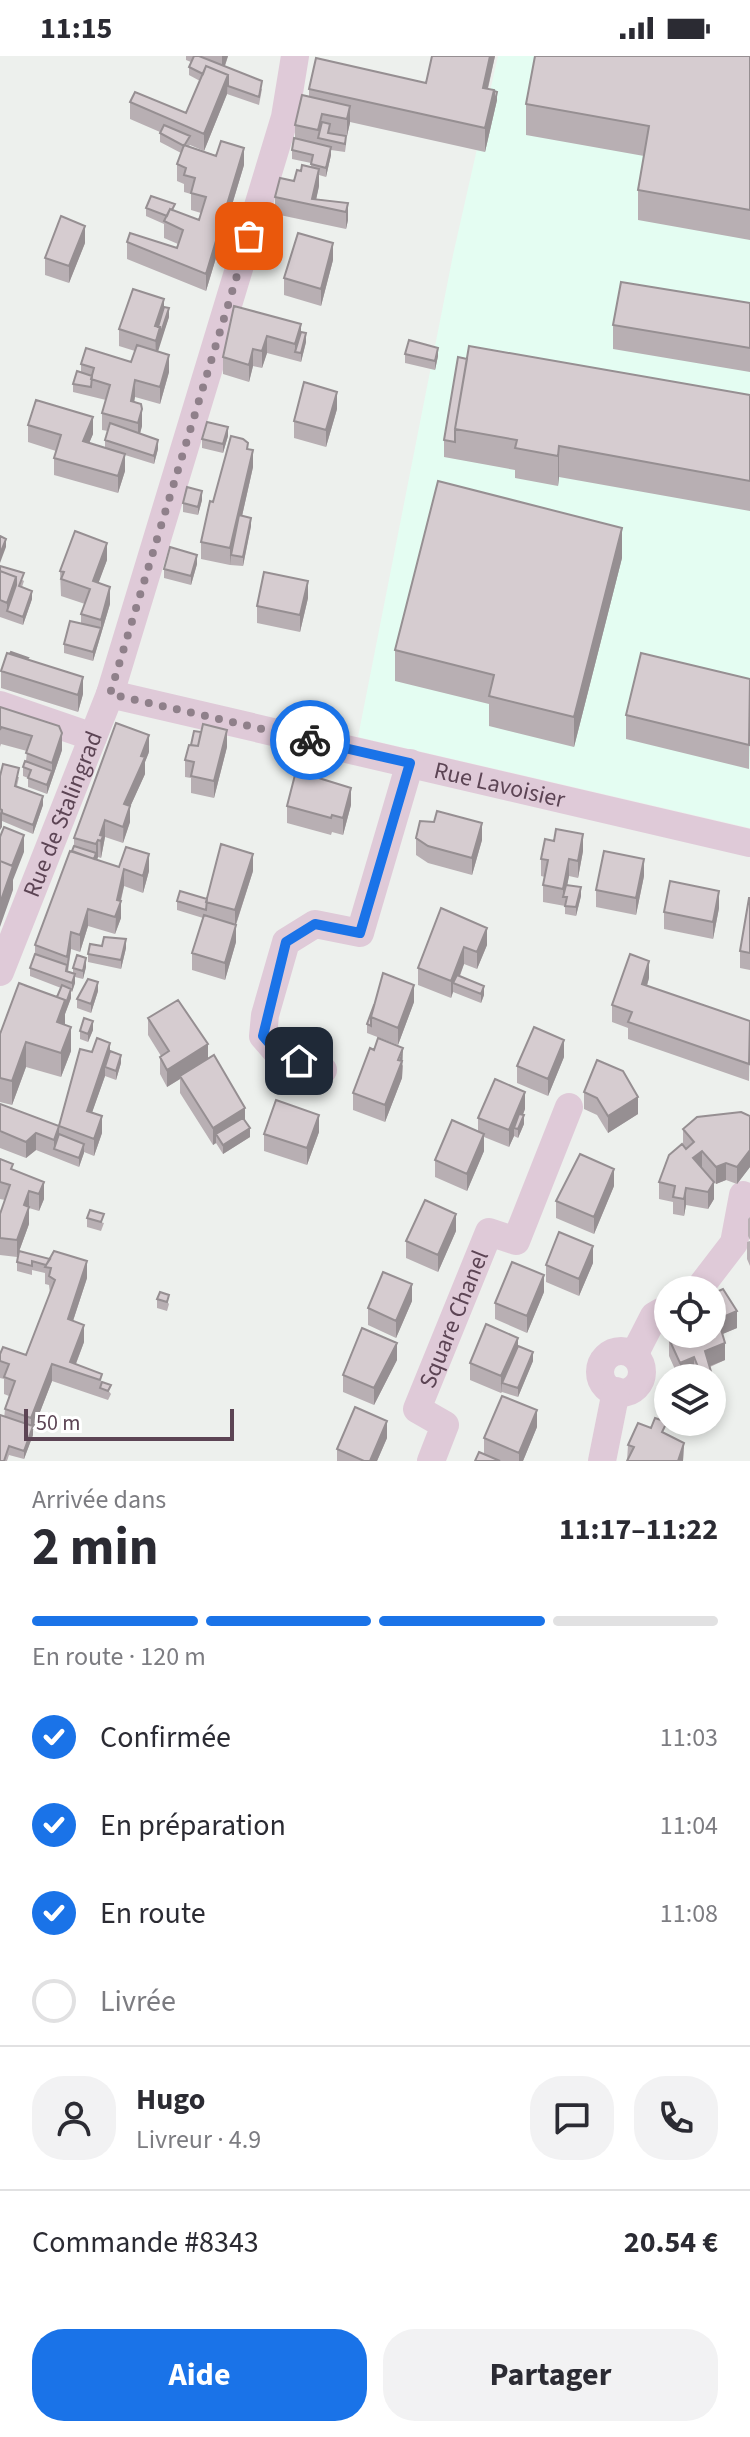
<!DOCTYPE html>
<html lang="fr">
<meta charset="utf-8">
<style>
:root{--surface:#fff;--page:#f2f2f3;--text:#2b2b33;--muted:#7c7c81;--line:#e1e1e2;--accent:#1a73e8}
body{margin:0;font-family:"Source Sans 3",sans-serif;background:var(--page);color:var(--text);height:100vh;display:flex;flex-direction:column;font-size:30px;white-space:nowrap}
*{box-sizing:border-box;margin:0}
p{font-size:26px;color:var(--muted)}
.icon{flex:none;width:44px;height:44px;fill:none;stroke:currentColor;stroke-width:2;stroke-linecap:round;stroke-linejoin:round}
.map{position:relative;height:1405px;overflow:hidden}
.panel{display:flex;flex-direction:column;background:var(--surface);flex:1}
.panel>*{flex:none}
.buttons{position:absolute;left:654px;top:1220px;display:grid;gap:16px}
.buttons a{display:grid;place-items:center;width:72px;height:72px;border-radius:50%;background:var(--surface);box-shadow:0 4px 12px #0003;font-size:40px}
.scale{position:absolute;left:24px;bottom:20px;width:210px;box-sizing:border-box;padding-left:8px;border:4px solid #5c4454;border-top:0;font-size:22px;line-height:28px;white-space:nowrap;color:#5c4454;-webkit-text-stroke:6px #fff;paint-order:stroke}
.pin{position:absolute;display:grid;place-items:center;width:68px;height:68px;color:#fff;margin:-34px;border-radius:16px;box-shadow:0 4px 12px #0006}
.courier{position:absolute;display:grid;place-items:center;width:80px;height:80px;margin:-40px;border:6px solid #1a73e8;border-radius:50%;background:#fff;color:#222;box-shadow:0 2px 10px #0007}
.head em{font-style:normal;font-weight:700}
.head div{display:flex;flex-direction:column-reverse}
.head{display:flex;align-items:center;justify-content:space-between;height:136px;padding:0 32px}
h1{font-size:52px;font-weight:700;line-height:60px}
.bar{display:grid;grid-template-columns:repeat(4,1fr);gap:12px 8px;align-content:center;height:96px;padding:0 32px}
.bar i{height:10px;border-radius:6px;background:var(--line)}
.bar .on{background:var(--accent)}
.bar p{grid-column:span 4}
.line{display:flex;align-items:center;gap:20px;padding:0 32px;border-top:2px solid var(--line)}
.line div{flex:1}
.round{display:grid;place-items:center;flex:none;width:84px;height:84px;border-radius:32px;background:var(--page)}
ol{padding:0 32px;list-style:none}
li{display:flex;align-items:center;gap:24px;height:88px}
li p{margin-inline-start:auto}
li .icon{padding:8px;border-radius:50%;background:var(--accent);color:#fff;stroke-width:4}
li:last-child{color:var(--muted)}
li i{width:44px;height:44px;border:4px solid var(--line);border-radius:50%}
.button{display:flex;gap:16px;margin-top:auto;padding:16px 32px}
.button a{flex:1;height:92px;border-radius:32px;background:var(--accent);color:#fff;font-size:32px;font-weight:700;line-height:92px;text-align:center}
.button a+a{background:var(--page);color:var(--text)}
.status{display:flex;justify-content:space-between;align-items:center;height:56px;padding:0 40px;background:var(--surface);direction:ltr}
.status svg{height:22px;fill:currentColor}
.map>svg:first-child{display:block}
.commercial{fill:#e4fdf2}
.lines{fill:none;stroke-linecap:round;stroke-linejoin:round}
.minor{stroke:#dfcad8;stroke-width:28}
.wall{fill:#b8afb3}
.shaded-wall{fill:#968f92}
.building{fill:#d6ccd0;stroke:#968f92;stroke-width:2}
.done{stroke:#8f808a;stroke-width:8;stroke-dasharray:0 14.4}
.route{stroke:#1a73e8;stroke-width:10}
.labels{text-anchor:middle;stroke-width:7;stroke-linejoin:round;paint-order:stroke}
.street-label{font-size:24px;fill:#5c4454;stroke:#fff}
</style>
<div class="status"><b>11:15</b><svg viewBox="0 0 49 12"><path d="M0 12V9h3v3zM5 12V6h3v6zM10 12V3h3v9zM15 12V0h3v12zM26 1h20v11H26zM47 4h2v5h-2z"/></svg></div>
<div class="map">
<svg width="750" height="1405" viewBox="0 0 750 1405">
<rect width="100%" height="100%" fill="#edf0ed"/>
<path class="commercial" d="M498,0h252v772l-392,-91 95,-482z"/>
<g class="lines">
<g class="minor">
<path id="s1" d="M110,638l640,149"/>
<path d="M0,649l93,32"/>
<path id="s2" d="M0,916l110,-278 175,-577 10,-61"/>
<path d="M323,1014l-47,-19 -13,-15 2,-21 21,-73 29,-18 45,9 50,-170"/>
<path d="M698,1234l36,-47 9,-48"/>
<circle cx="621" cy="1316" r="21"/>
<path d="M634,1299l20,-39 14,-8"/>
<path id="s3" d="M431,1405l14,-36 -28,-16 72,-177 27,9 53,-134"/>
<path d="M602,1405l14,-70"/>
</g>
</g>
<path class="wall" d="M186,0h42l-3,10 37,23 -3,16 -32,-11 -23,57 -14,-6 -1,1 55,19 -38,126 -79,-32v-17l50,6 1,-4 -14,-6v-14l-18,-8v-8l29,3 24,9 2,-7 -10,-3v-16l-7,-2v-8l-7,-3v-17l4,-11 -21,-11v-10l-30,-13v-17l56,11 14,-32 -11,-6v-8l2,-5 -5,-2z
M432,0h63l-7,33 9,11 -12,52 -135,-30 -3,14 -17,-3 16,12 -1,7 -14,-2v5l-5,22 -7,-2v11l-3,13 32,4v17l-2,9 -71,-15v-17l19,-16 7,-10 10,-4v-4l-19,-4v-9l3,-11v-14l14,-28v-8l117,-6z
M750,0v184l-112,-20v-30l6,-34 -118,-21v-31z
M85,187l-16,40 -24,-8v-17z
M333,204l-12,46 -37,-11v-17z
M750,247v69l-137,-23v-24z
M234,250l72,36 -5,20 -34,-9 -5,15 -9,-2 -4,16 -26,-8v-17z
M164,251l5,10 -12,34 12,21 -9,32 -25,-7 -1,5 8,24 -2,8 18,15 -4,15 -29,-9v16l-7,22 -64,-18v-17l2,-7 -28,-9v-17l65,9 -4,9 16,5v-8l3,-9 -6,-1v-17l4,-13 -33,-8v-8l8,-11v-9l50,-2 4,-11 -16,-5v-17z
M405,298l33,2 -3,14 -30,-7z
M458,301l292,38v116l-191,-34 -1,9 -43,-8v-8l-71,-13v-17z
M337,353l-11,38 -32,-9v-17z
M228,380l-5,17 -21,-5v-9z
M248,393l5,18 -11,49 9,10 -8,40 -13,-1 -29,-6v-17l12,-40z
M202,444l-4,15 -15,-3v-9z
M622,502l-48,189 -85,-21v-22l-94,-23v-31z
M107,504l-9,23 12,21 -17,57 -29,-8v-9l17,-20v-10l4,-10 -24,-8 -1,-25z
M197,508l-6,21 -27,-7v-9z
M0,510l24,15 -2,6 10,12 -9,26 -23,-8z
M308,542l-8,34 -43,-9v-17z
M28,603l55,35 -5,18 -77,-24v-17z
M750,623l-1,90 -123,-30v-24z
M0,651l62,43 -15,44 -19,-7v-9l-5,-2v-9l3,-6 1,-10 -26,-7 -1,3z
M227,691l-13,51 -23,-5v-15l-6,-1v-17z
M149,696l-4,10v12l-15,33v15l-7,21 -18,-6 -4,21 -3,-1 -1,3 22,7 30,4 -6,22 -19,-7 -3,15v17l-6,16 -27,-8 -8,26 -9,-3 -3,23 5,2v-6l13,-1 -3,12 -8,-2v6l-3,9 -1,-1v7l-6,16v11l6,26 -10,26 -35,-10 -14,38 -12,-3v-68l57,-37 4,-9 -31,-12v-8l5,-14v-9l37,-94 2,-5v-8z
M0,720l19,1 -2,9 26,19 -10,29 -31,-13 -2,9z
M351,749l-8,30 -11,-3 -1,3 -44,-12v-17z
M434,766l48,18 -10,35 -44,-12 -12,-8v-17z
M583,795l-5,27 -9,-2 -2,9 14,11 -5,20 -11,-2v-8l-22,-4v-17l2,-8 -4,-1v-17z
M253,815l-17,54v17l-11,38 -33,-10v-17l11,-35 -26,-8v-9l30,-2z
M644,820l-8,39 -40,-8v-17z
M750,842v72l-10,-2v-17z
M441,852l46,37 -10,24 -13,-5 -4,12 24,19 -3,8 -28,-11 -2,6 -33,-13v-17z
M719,852l-6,31 -49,-10v-17z
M126,892l-5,21 -33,-7v-8z
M649,922l-2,8 103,35 -1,60 -121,-42v-11l-16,-6v-17z
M98,935l-7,22 -14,-5v-9z
M414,946l-16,43 -31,-12v-9l7,-19z
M148,962l60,40 37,63 5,16 -27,17 -7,-11 -3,2 -33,-52v-14l-13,8 -7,-13v-17l1,-1 -13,-21z
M93,974l-5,12 -8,-3v-8z
M110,995l11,12 -5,17 -11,-4 -13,36 10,21 -8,23 -10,-4 -5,15 -43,-17 -10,8 -26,-10v-44l59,22v8v-8l33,-74z
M564,1001l-16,39 -31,-13v-17z
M403,1009l-1,13 -17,44 -32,-12v-17z
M584,1036l54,22 -30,19 -11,-18 -13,-6z
M525,1053l-2,6 1,9 -6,14 -4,-2 -5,11 -25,-10v14l-17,40 -32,-14v-17l43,-29v-13z
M750,1060v51l-13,17 -11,-4 -10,4 -14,-16 12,31 -6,10 -22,-4 -2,11 -11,-2v-12l-14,-3v-17l24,-36v-17z
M319,1076l-12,33 -43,-14v-17z
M0,1103l44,40 -5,12 -10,-3v16l-12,33 -17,-2v-41l5,-14 -5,-1z
M614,1130l-20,48 -38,-16v-17z
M750,1161v23l-2,-4v-17z
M87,1162l17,5 -3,8 -14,-4z
M456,1175l-18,41 -32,-14v-17z
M750,1185v25l-3,-7v-17z
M19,1195l68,27 -14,43 11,21 -8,22 26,18 9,12 -3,6 -56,-19 -19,49v5l-9,24 -15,-4 -2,6h-7l5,-52 4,-13 -5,-2v-15l-4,-1v-24l26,1 24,-61 -1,-9 -4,-1v-11l-13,-3v5l-15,-4v-9z
M593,1207l-14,33 -33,-14v-17z
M723,1233l14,22v17l-15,6 3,9v17l-15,7 7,25v17l-5,15 -5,-2h5v-44h-39l5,-2 -9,-20v-17l12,-5h31v-40z
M160,1236l9,12 -2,7 -10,-3v-9z
M544,1236l-17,41 -32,-14v-16z
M412,1245l-16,37 -28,-13v-17z
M518,1290l15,15 -15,36 -16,-5 -1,1 -31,-13v-17z
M397,1304l-23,45 -31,-13v-17z
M668,1324v31l-4,-1 1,-28z
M682,1366h14l-3,8 -11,-3z
M537,1371l-14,34h-48l9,-7v-16z
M667,1379l17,8 -1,18h-56l1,-16z
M387,1382l-10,23h-40v-12z"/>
<path class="shaded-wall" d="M222,0h6l-6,18z
M490,0h5l-11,48 -1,-16z
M228,19l-1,19 -23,57v-17z
M494,34l3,2v8l-12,52v-24z
M350,50v17l-3,13v-17z
M331,91v8l-5,22v-9z
M244,92v17l-38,126v-17z
M319,113v17l-4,19 -3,-6z
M348,147v17l-2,9v-17z
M85,170v17l-16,40v-17z
M333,187v17l-12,46v-17z
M164,243v17l5,-8v9l-13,41 -1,-32z
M301,268v17l-6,11v-8z
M306,277v9l-5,20v-9z
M267,280v17l-5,15v-17z
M438,292v8l-3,14v-9z
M253,293v17l-4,16v-17z
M169,299v17l-9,32v-17z
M135,324v17l-4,21v-17z
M337,336v17l-11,38v-17z
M142,353v17l-4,14v-17z
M93,361v17l-10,24v-17z
M228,371v9l-5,17v-9z
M158,384v9l-4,15v-8z
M559,390v31l-1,9v-30z
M253,394v17l-20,89 -2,-1 -1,10v-17z
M125,398v17l-7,22v-17z
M202,435v9l-4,15v-8z
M251,462v8l-8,40v-9z
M622,472v30l-48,189v-30z
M6,483v8l-6,16v-9z
M107,487v17l-14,38v-17z
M197,499v9l-6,21v-9z
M16,521v17l-9,17v-8z
M308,525v17l-8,34v-17z
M110,531v17l-17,57v-9l8,-24v-8z
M32,535v8l-9,26v-8z
M83,621v17l-5,18v-17z
M227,674v17l-13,51v-17z
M62,677v17l-15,44v-9l5,-14v-8z
M149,679v17l-4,10v12l-15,33v15l-7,21 1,-39z
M351,732v17l-8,30v-17z
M43,740v9l-10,29v-9z
M2,754v17l-2,3v-17z
M105,764v17l-4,21 -1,-23z
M482,767v17l-10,35v-17z
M583,778v17l-5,27v-17z
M24,779v17l-11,28v10l-13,37v-24l10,-31z
M98,784v17l-7,18v-9l5,-13v-9z
M149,798v17l-6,22v-17z
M253,798v17l-18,56v-17z
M569,803v17l-4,21h-2v9v-17z
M644,803v17l-8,39v-17z
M124,813v17l-5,20 2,-5v17l-6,16 2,-34z
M581,831v9l-5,20v-9z
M719,835v17l-6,31v-17z
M88,853v17l-8,26v-17z
M236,869v17l-11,38v-17z
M487,872v17l-10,24v-17z
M71,876v17l-4,25 -1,-3z
M126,883v9l-5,21v-9z
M464,891v17l-8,21 -3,-2v9l-2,6v-17z
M86,902v9l-3,12v-8z
M649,905v17l-7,23v-17z
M75,918v9l-3,9v-9z
M98,926v9l-7,22v-9z
M414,929v17l-16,43v-17z
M484,930v9l-3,8v-9z
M71,933v9l-6,16v11l-8,21v-33z
M93,965v9l-5,12v-8z
M71,971v24l-10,26v-24z
M564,984v17l-16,39v-17z
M26,986v25l-14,38v-24z
M110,987v17l-5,7v9l-18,51v-16z
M208,988v17l-28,15v3l-13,8v-17z
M403,992l-1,30 -17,44v-17z
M121,999v8l-5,17v-9z
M525,1036v17l-8,20 -3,-1v8l-5,11v-17z
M638,1041v17l-30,19v-17z
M245,1052v17l-29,9v9l-3,2v-17z
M319,1059v17l-12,33v-17z
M524,1059v9l-6,14v-9z
M102,1060v17l-8,23v-17z
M59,1070v17l-5,6v-9z
M250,1072v9l-27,17v-9z
M36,1077v17l-10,8v-16z
M484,1078v17l-17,40v-17z
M84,1088v9l-5,14v-9z
M750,1094v17l-13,17v-17z
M702,1095v17l-9,-10z
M726,1107v17l-10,4v-17z
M614,1113v17l-20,48v-17z
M44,1126v17l-5,12v-17z
M714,1126v17l-6,10v-17z
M686,1132v17l-2,11v-17z
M29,1135v33l-12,33v-17l7,-35z
M456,1158v17l-18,41v-17z
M593,1190v17l-14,33v-17z
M87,1205v17l-19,58v-17z
M544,1219v17l-17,41v-17z
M412,1228v17l-16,37v-17z
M737,1255v17l-19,8v-17z
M84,1269v17l-11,29 -3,-9z
M518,1282v17l-16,28 -1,10v-17z
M397,1287v17l-23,45v-17z
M725,1287v17l-20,8v-17z
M533,1296v9l-15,36v-9z
M694,1301v17l-14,4v-15z
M52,1308v17l-19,49v5l-9,24v-8l7,-20v-13z
M717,1336v17l-5,15v-17z
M537,1354v17l-14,34h-4v-8z
M387,1365v17l-10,23h-7z
M684,1387l-1,18h-5z"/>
<path class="building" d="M194,0h5l63,25 -3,16 -31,-11v-11l-22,-9 -3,8 -14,-7z
M432,0h58l-7,32 11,2 -9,38 -176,-39 7,-31 110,25z
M535,0h215v154l-112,-20 11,-64 -123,-22z
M206,10l22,9 -24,59 -74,-32 5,-10 51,21z
M494,35l3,1 -3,14z
M302,39l48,11 -3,13 -25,-5 -4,16 -23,-5z
M322,66l8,2 -2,9 18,3 -1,8 -27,-6z
M164,69l26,11 -6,10 -24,-13z
M294,82l37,9 -5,21 -15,-4 2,-9 -21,-5z
M221,85l23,7 -38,126 -79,-32 3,-9 47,15 6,-18 -19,-9 6,-12 29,11 7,-23 -15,-4 4,-15 -11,-3 2,-7 -9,-4 7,-19 32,11z
M302,109l17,4 -7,30 36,4 -2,9 -71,-15 5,-19 14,3 3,-11 4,1z
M151,140l24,8 -3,6 -2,-1 -3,7 -21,-8z
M61,160l24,10 -16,40 -24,-8z
M298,177l35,10 -12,46 -37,-11z
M621,226l129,21v45l-137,-23z
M133,233l31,10 -9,27 5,1 -4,14 -37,-12z
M234,250l67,18 -6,20 -28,-8 -5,15 -9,-2 -4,16 -26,-8z
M164,251l5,1 -9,27v-8h-2z
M301,276l5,1 -5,20 -6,-1z
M409,284l29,8 -3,13 -30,-7z
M137,289l32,10 -9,32 -25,-7 -4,21 10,3 1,5 -4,14 -36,-10 8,-28 -19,-6 3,-11 -13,-4 5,-16 45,14z
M469,290l281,49v86l-191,-35 -1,10 -43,-8 2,-8 -62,-11z
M458,301l9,2 -12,70v13l-11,-2z
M77,315l15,5 -1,11 -18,-3z
M304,326l33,10 -11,38 -32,-9z
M36,344l57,17 -10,24 42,13 -7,22 -64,-18 7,-23 -33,-10z
M207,366l21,5 -5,17 -21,-5z
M110,367l48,17 -4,16 -49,-16z
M231,380l12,3 5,4 -1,6 6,1 -23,98 -29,-6 9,-41 3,1z
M438,425l184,47 -48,189 -85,-21 5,-21 -99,-25z
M187,431l15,4 -4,16 -15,-4z
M239,459l12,3 -8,39 -12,-2z
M75,475l32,12 -14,38 17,6 -9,33 -20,-6 9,-25 -29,-10 3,-7 -4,-1z
M0,480l6,3 -6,15z
M170,491l27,8 -6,21 -27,-7z
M0,510l24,7 -5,13 13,5 -9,26 -16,-6 9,-26v-8l-16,-6z
M0,515l16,6 -9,26 -7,-3z
M264,516l44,9 -8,34 -43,-9z
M70,565l31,7 -8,24 -29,-8z
M11,596l17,6 -1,1 -17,-5z
M7,597l76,24 -5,18 -77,-24z
M641,597l109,26 -1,66 -123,-30z
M0,651l59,19 3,7 -10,30 -26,-10 6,-17 -31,-9 -1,3z
M116,667l33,12 -8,21 4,1 -21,47 6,2 -7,21 -18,-7 -5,15 3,1 -2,5 -3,-1 -2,4 -22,-6z
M203,668l24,6 -13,51 -23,-5 3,-14 -9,-2 4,-15 9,1z
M194,675l7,1 -3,14 -7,-1z
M25,705l27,10 -5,14 -19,-7 3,-8 -8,-3z
M3,708l16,4 -4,18 28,10 -10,29 -31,-12v-3l-2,-1v-33z
M296,715l55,17 -8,30 -11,-3 -1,3 -44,-12z
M437,755l45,12 -10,35 -44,-12 -12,-8 4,-17 14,1z
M4,771l20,8 -12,31 -12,-5v-24z
M556,773l27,5 -5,27 -9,-2 -6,30 -20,-4 5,-25 -7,-1 4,-20 9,2z
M221,788l32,10 -18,56 -29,-8z
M74,790l22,7 -2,6 -22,-8z
M126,791l23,7 -6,22 -19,-7 -7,31 4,1 -6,16 -27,-8 -8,26 -9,-3 -4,25 -32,-12 35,-94 49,16z
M604,795l40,8 -8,39 -40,-8z
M0,805l13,5 -13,37z
M670,825l49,10 -6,31 -49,-10z
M566,829l15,2 -5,20 -11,-1 2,-9h-4z
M180,835l27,8 -1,11 -29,-9z
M749,842h1v55l-10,-2z
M441,852l46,20 -10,24 -13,-5 -13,34 -33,-13z
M204,859l32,10 -11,38 -33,-10z
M104,881l22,2 -5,21 -33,-6 2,-10 12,2z
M35,898l32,11 -1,6 9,3 -3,9 -42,-15z
M630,898l19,7 -7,23 108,37 -1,43 -121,-42 4,-10 -20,-7z
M77,899l9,3 -3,13 -10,-3z
M383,917l31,12 -16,43 -27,-11z
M457,919l27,11 -3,8 -28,-11z
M88,923l10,3 -7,22 -14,-5z
M19,927l46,17 -8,22 14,5 -10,26 -35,-11 -14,39 -12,-3v-44z
M24,929l33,12 5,-12 9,4 -6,17v-6z
M178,944l30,44 -41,26 -7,-13 9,-6 -21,-33z
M374,949l-3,12v9l-4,-2z
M84,962l9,3 -5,13 -8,-3z
M534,971l30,13 -16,39 -31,-13z
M97,982l13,5 -23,68 15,5 -8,23 -35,-13 21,-77 12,3z
M378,982l25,10 -5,12 4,1 -17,44 -32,-12 17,-45 4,2z
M110,995l11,4 -5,16 -11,-4z
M214,999l31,53 -32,20 -33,-52z
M597,1004l26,11 15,26 -30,19 -11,-18 -13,-6z
M495,1023l30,13 -16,38 -31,-12z
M276,1044l43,15 -12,33 -43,-14z
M0,1048l59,22 -5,14 -18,-7 -10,9 -26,-11z
M741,1056l9,4v34l-13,17 -11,-4 -10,4 -14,-16 -9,7 21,24 -6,10 -22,-4 -2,11 -11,-2 2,-11 -16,-4 10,-27 13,-11 4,5 8,-7 -11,-13 14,-12z
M519,1058l5,1 -6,14 -4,-1z
M243,1062l7,10 -27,17 -7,-11z
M452,1064l32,14 -17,40 -32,-14z
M59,1078l25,10 -5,14 -25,-9z
M580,1098l34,15 -20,48 -38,-16z
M0,1103l13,5 -2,5 33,13 -5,12 -10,-3 -5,14 5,2 -12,33 -17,-2v-24l10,-29 -10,-3z
M425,1144l31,14 -18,41 -32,-14z
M90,1154l14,4 -3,8 -14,-4z
M559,1176l34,14 -14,33 -33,-14z
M19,1195l31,8 -4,6 -14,-4v5l-15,-4z
M54,1195l33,10 -19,58 16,6 -14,37 32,12 -2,6 -48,-16 -21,54 -26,-9 10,-28 -11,-4 5,-13 -9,-3v-7l3,-7 23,8 29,-75 -6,-4 2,-8 -6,-1z
M512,1206l32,13 -17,41 -32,-13z
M383,1216l29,12 -16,37 -28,-13z
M723,1233l14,22 -19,8 7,24 -20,8 12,41 -5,15v-29h-39l25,-11 -4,-10 -14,6 -11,-24 12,-5h31v-40z
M160,1236l9,3 -2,7 -10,-3z
M486,1268l32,14 -17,38 -31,-13z
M362,1272l35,15 -23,45 -31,-13z
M518,1290l15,6 -15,36 -16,-5z
M668,1324v14l-4,-1 1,-11z
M102,1326l9,3 -3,6 -8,-3z
M502,1340l35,14 -18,43 -35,-15z
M355,1351l32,14 -17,40h-6l-27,-12z
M0,1359l33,11 -9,25 -15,-5 -5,15h-4z
M655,1362l12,4 -5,10 22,11 -6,18h-51l7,-14 -6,-2 10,-22 13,5z
M479,1396l21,9h-25z"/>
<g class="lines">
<path class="done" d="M249,180l-139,458 200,46"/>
<path class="route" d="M299,1005l-23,-10 -13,-15 23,-94 29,-18 45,9 50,-170 -100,-23"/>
</g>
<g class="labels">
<g class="street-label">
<text dy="8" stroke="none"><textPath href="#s1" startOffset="400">Rue Lavoisier</textPath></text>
<text dy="8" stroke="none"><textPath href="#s2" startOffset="170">Rue de Stalingrad</textPath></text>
<text dy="8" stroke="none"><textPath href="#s3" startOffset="168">Square Chanel</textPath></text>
</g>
</g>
</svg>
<div class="buttons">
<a><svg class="icon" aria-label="locate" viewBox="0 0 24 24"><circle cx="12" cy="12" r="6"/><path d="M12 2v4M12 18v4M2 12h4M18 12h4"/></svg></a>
<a><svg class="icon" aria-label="layers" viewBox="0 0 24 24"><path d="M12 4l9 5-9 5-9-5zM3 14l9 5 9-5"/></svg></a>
</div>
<div class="scale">50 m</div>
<div class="pin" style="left:249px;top:180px;background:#ea580c"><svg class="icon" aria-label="bag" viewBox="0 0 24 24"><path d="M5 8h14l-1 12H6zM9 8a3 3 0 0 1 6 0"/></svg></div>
<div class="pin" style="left:299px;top:1005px;background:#1f2937"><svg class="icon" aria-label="home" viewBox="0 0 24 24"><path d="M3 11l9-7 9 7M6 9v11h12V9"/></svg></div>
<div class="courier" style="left:310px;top:684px"><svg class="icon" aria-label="bike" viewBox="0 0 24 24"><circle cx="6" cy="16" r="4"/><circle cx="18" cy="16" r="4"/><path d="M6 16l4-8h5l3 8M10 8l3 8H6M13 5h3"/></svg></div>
</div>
<section class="panel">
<div class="head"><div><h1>2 min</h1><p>Arrivée dans</p></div><em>11:17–11:22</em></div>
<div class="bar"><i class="on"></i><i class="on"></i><i class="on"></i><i></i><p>En route · 120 m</p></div>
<ol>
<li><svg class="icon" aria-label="check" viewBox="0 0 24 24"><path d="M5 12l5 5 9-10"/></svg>Confirmée<p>11:03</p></li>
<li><svg class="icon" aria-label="check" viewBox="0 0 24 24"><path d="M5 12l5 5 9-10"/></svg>En préparation<p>11:04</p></li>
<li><svg class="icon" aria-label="check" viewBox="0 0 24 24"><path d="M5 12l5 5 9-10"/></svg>En route<p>11:08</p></li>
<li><i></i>Livrée</li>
</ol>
<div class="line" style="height:144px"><a class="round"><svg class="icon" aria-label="person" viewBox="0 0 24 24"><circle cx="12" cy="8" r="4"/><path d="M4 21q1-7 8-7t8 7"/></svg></a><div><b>Hugo</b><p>Livreur · 4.9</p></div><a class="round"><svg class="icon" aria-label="chat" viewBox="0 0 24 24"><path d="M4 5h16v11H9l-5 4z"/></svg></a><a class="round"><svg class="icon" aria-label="phone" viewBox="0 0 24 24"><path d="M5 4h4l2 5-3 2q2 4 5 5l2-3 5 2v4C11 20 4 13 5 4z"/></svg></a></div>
<div class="line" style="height:104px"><div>Commande #8343</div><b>20.54 €</b></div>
<div class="button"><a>Aide</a><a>Partager</a></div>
</section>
